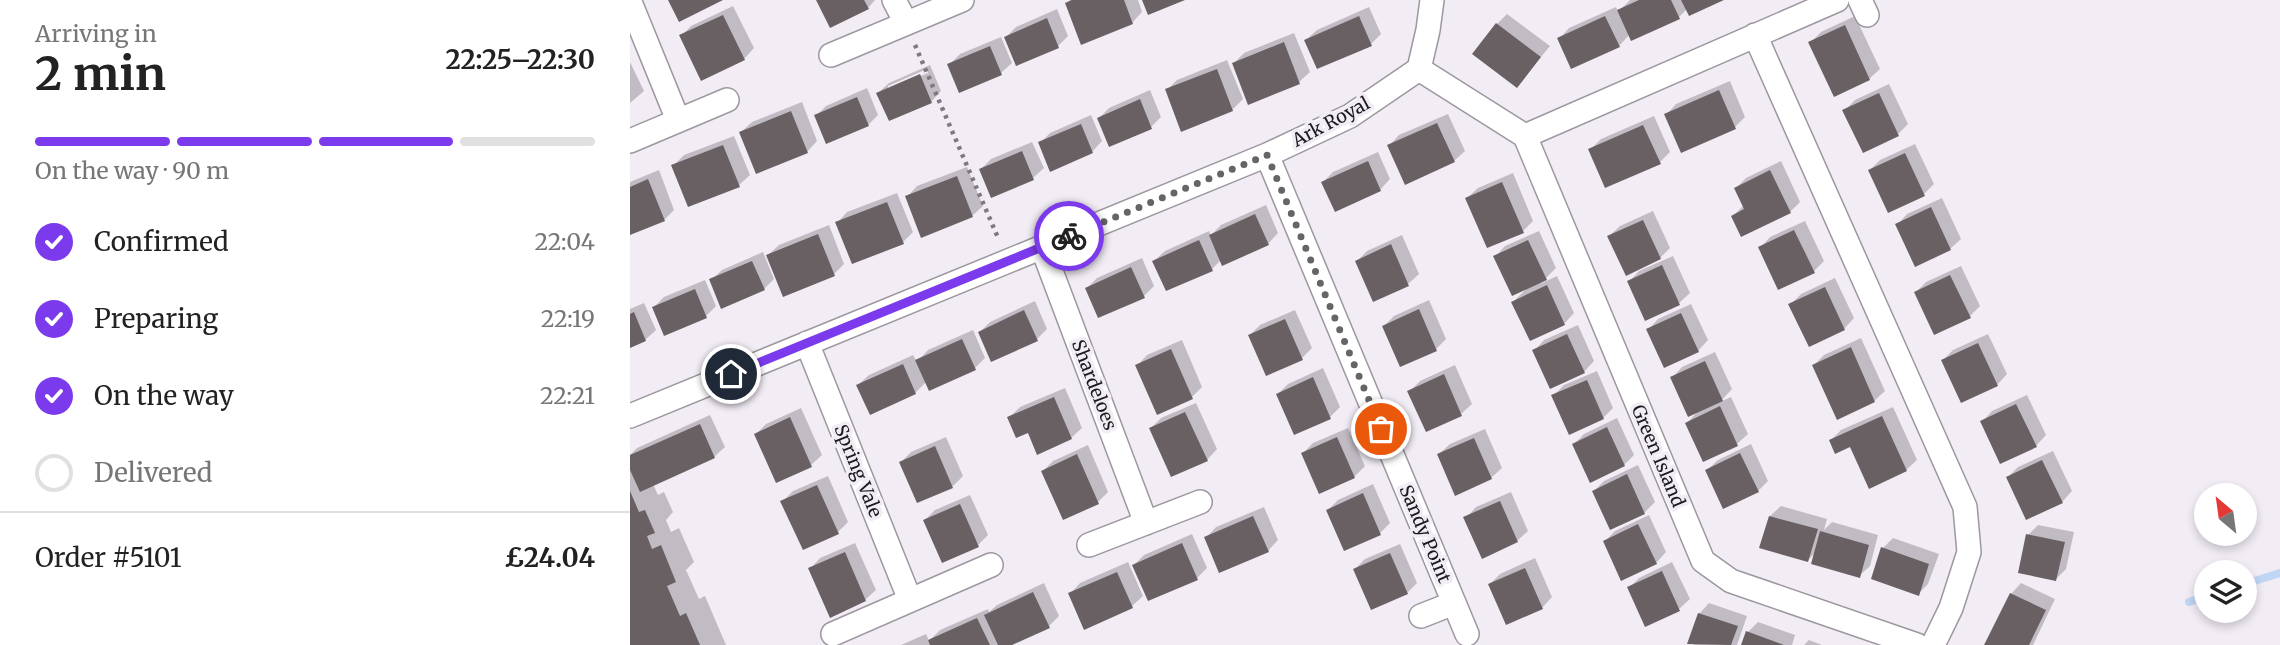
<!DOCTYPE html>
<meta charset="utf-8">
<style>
:root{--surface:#fff;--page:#f2f2f2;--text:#222;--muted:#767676;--line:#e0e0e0;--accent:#7c3aed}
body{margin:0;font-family:Merriweather,serif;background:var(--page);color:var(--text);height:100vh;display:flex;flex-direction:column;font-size:26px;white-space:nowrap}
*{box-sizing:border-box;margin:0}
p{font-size:23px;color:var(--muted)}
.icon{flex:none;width:38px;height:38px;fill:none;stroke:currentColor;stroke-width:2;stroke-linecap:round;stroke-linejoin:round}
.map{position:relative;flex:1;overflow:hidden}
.panel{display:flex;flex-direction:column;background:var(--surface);width:630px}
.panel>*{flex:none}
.needle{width:46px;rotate:331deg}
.buttons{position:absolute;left:1564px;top:483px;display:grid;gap:14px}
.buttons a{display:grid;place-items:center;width:63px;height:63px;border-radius:50%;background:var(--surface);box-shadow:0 4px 10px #0003;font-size:35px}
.pin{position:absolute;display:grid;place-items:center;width:60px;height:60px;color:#fff;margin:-30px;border:4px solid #fff;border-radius:50%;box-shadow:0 2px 7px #0007}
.courier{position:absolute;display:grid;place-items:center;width:70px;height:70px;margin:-35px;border:5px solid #7c3aed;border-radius:50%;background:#fff;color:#222;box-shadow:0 2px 9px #0007}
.overview em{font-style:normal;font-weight:700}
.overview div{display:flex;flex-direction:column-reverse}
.overview{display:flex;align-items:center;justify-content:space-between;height:119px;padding:0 35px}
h1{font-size:46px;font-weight:700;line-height:52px}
.bar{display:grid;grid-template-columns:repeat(4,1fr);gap:10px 7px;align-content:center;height:84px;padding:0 35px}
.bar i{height:9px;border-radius:5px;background:var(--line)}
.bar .active{background:var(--accent)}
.bar p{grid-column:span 4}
.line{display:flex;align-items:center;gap:18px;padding:0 35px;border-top:2px solid var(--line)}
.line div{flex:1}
ol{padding:0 35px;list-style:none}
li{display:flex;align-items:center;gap:21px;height:77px}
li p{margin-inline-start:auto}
li .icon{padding:7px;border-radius:50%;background:var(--accent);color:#fff;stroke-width:4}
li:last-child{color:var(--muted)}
li i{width:38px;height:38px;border:4px solid var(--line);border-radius:50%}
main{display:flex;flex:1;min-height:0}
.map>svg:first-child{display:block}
.shadow{fill:#0003;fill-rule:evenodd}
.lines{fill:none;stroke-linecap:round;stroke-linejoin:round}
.stream{stroke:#c0d6f5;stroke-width:8}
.building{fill:#686063}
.minor-casing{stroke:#9d979f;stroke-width:26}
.path{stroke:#7d797f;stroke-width:4.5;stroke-dasharray:3.5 5;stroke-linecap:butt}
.minor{stroke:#fff;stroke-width:23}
.done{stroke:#676468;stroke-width:7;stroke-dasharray:0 12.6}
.route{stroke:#7c3aed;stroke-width:9}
.labels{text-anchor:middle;stroke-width:7;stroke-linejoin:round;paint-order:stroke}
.street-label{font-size:18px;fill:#1c1a1d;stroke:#f2ecf4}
</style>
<main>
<section class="panel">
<div class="overview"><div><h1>2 min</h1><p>Arriving in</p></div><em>22:25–22:30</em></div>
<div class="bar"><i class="active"></i><i class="active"></i><i class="active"></i><i></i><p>On the way · 90 m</p></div>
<ol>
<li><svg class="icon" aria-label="check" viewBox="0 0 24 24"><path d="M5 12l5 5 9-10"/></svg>Confirmed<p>22:04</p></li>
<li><svg class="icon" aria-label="check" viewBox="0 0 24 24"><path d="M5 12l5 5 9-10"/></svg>Preparing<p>22:19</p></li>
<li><svg class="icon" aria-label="check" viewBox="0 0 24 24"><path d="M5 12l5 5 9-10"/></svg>On the way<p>22:21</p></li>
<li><i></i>Delivered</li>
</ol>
<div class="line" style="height:91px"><div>Order #5101</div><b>£24.04</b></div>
</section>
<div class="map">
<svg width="1650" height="645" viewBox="0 0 1650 645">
<rect width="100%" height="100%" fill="#f2ecf4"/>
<path class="shadow" d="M188,0h57l-7,8z
M440,0h68l4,12 -10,11 -65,-20z
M1000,0h91l-34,9 -8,8 -49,17 -11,12 -60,-7 10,-11 47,-21 2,5z
M103,6l21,42 -10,11 -63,-23 10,-10z
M739,7l12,27 -10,10 -65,-4 11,-10z
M427,9l11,27 -10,10 -52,-9 10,-10z
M877,14l43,32 -33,40 -20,-62z
M1225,16l25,53 -11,10 -34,15 -24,-52 10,-10z
M664,33l16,39 -11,10 -65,-19 10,-10z
M371,37l11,26 -11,10 -41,18 -11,-26 11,-11z
M597,60l16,39 -11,11 -65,-20 10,-10z
M0,62l14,29 -14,12z
M300,65l11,26 -10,11 -53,-9 11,-10zM297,69l1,4 -40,16v-3z
M1100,81l15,36 -10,10 -69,-12 10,-11z
M1259,84l19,40 -10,10 -53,-24 10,-10z
M237,88l11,27 -10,10 -52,-9 10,-10z
M520,90l11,27 -10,10 -52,-9 10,-10z
M172,102l15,39 -10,11 -66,-20 11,-10z
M818,114l17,37 -11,10 -65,-15 10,-11z
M461,115l11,26 -10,11 -52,-9 10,-10z
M1024,116l16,36 -10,10 -70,-12 11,-11z
M104,136l16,39 -11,10 -66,-19 11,-11z
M402,142l12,26 -11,10 -41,18 -11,-27 10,-10z
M1285,144l19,40 -10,10 -54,-24 10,-10z
M748,152l12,27 -10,11 -57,-8 10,-10z
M1151,161l19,41 -10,10 -57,4 11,-11 -8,-17 10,-10z
M337,167l16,39 -11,10 -65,-19 10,-11z
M29,170l15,40 -10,10 -34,14v-52z
M883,173l20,48 -10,10 -35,15 -21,-48 11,-10z
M267,193l16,39 -10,10 -66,-19 10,-11z
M1312,198l19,41 -11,10 -53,-24 10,-11z
M636,205l12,28 -10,11 -47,16 -9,9 -58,-8 11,-10 44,-20 2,4 10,-10z
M1023,211l17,37 -10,10 -51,-22 11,-10z
M1175,221l19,40 -10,10 -54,-23 10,-11z
M199,225l15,39 -10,10 -66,-19 11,-10z
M909,231l17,37 -16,16 17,-8 17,37 -10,11 -51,-22 16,-16 -34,-29 10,-11z
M772,235l17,39 -11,10 -35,16 -16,-39 10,-10z
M133,252l11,27 -10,10 -53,-9 11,-10z
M1043,256l17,37 -11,10 -33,15 -17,-36 10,-11z
M512,258l12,28 -10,10 -57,-8 10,-10z
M1331,266l19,40 -10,10 -54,-24 10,-10z
M1205,278l19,40 -10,11 -54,-24 11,-11z
M75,280l11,26 -10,10 -52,-9 10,-10z
M799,300l17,39 -10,10 -52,-23 10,-10z
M405,301l12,28 -10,10 -57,-7 10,-10z
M14,303l12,27 -11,10 -15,6v-37z
M1061,304l17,36 -10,11 -50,-21 10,-11z
M665,310l17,38 -10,10 -52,-23 10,-10z
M948,325l16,36 -10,11 -50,-21 10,-11z
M343,330l12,28 -10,10 -48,13 -12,12 -44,20 -13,-28 11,-10 44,-20 4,7 11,-12z
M1358,334l19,40 -10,11 -54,-25 10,-10z
M1231,338l24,53 -11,10 -60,-36 10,-10z
M552,340l20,47 -10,10 -55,-31 10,-11z
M1085,352l17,37 -12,13 11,-5 17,37 -11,10 -33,15 -17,-36 12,-13 -27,-32 10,-11z
M825,365l17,39 -11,10 -34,16 -17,-39 10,-10z
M693,368l17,39 -10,10 -52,-23 10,-10z
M967,371l16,37 -10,10 -50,-22 11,-11z
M435,388l17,40 -11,10 -42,-7 -19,-14 10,-10z
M1397,395l19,40 -10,11 -54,-24 10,-11z
M566,403l21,46 -10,11 -56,-32 10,-10z
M1263,407l24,53 -11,10 -55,-25 -20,-5 10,-10z
M171,408l21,47 -11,10 -55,-31 10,-10z
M80,415l15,32 -11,10 -61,27 5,11 6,-3 9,20 -7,8 5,12 8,-4 15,34 -8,8 13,29 6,-3 21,49h-96v-190l7,-7z
M987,418l17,37 -10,10 -50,-21 10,-10z
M718,428l17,38 -11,11 -34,15 -17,-39 10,-10z
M855,429l17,39 -11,10 -52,-24 11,-10z
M316,437l17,39 -10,10 -35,15 -17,-39 10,-10z
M1121,444l17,37 -10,10 -51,-21 11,-10z
M458,445l20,47 -10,10 -55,-31 10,-10z
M1423,451l19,40 -10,11 -54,-25 10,-10z
M1008,465l17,37 -11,11 -33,15 -17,-37 10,-10z
M198,476l20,46 -10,10 -55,-31 10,-10z
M743,484l17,39 -10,10 -52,-23 10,-10z
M881,492l17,39 -11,10 -51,-23 10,-11z
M340,495l18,40 -10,10 -53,-25 10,-10z
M1151,506l46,13 -3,11 8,-8 46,13 -8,31 -11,10 -43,-24 -8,8 -38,-44z
M634,507l14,33 -10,11 -62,-13 10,-11z
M1019,515l17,37 -10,11 -51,-22 10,-10z
M1408,525l36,7 -8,37 -10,10 -28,-44z
M562,534l15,34 -10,10 -63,-13 10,-10z
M1263,538l46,16 -11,30 -10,10 -35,-46z
M225,543l21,47 -11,10 -55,-31 10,-11z
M770,544l17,39 -10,10 -52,-24 10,-10z
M905,558l17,39 -10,11 -52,-24 10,-10z
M498,562l15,34 -11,10 -47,21 -15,-33 10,-11z
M1042,562l18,37 -11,10 -33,16 -17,-37 10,-10z
M414,583l15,33 -10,10 -41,19h-107l25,-11 3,7 11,-11 48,-21 1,3 8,-7z
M1391,583l34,16 -22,46h-47l25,-51z
M1079,603l38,13 -10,29h-42l-6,-2 10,-29z
M1128,622l37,13 -3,10h-49l5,-13z
M1179,640l13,5h-18z"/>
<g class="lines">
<path class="stream" d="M1615,584l35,-11
M1559,602l18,-6"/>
</g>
<path class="building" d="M38,0h55l-44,22z
M186,0h48l5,9 -39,19z
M442,0h52l9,24 -52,21 -16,-42z
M512,0h43l-37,15z
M1009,0h32l9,19 -49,22 -14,-31z
M1051,0h43l-35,16z
M93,15l22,45 -44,21 -22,-46z
M729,16l13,30 -55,23 -13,-29z
M975,16l15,31 -49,22 -14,-31z
M417,18l12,30 -43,18 -12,-29z
M866,23l45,34 -24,31 -45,-34z
M1215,25l25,55 -36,17 -26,-55z
M654,42l16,42 -52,21 -16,-42z
M360,46l12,29 -43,18 -12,-29z
M587,69l16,42 -52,21 -16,-43z
M290,74l12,29 -43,18 -13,-28z
M1089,90l17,39 -55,24 -17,-39z
M1249,93l20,43 -36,17 -21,-43z
M227,97l12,29 -43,18 -12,-29z
M510,99l12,30 -43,18 -12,-29z
M161,111l17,42 -52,21 -17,-42z
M807,123l18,39 -50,23 -18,-40z
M451,124l12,29 -43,19 -12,-30z
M1013,125l18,39 -56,24 -17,-39z
M93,145l17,42 -52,20 -17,-42z
M392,151l12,29 -43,18 -12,-29z
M1275,153l20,43 -37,17 -20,-43z
M738,161l13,30 -46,21 -14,-30z
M1140,170l21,43 -50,24 -10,-21 13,-7 -10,-21z
M327,176l16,41 -52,21 -16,-42z
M18,179l17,42 -35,14v-48z
M872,182l22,51 -37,15 -22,-50z
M257,202l17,42 -52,20 -17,-42z
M1301,207l20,43 -36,17 -20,-43z
M625,214l14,31 -47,21 -13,-31z
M1013,220l18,39 -35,17 -19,-40z
M1164,230l21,43 -37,17 -20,-43z
M188,234l17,42 -52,21 -17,-42z
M569,240l14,31 -47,20 -14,-30z
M898,240l19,40 -35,16 -19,-40z
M761,244l18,42 -36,16 -18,-41z
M122,261l13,29 -44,19 -12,-30z
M1032,265l18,40 -35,16 -18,-40z
M501,267l14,31 -47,20 -13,-30z
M1320,275l21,43 -37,17 -20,-43z
M917,285l18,40 -35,16 -19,-39z
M1195,287l20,43 -36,17 -21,-43z
M65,289l12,29 -43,18 -12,-29z
M789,309l18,42 -37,16 -18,-41z
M394,310l14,31 -47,21 -13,-30z
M4,312l12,29 -16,7v-34z
M1051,313l18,39 -35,16 -18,-39z
M655,319l18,41 -37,16 -18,-41z
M937,334l18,39 -35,16 -18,-39z
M332,339l14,31 -47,21 -14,-31z
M1348,343l20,43 -37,17 -20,-43z
M1221,347l24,55 -38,18 -25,-55z
M541,349l22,50 -36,16 -22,-50z
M1075,361l18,40 -35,16 -18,-40z
M273,364l13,30 -46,21 -14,-30z
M814,374l18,42 -36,16 -19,-41z
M683,377l18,42 -37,16 -18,-41z
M957,380l17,39 -35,16 -18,-40z
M424,397l18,42 -35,16 -9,-22 -12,5 -9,-21z
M1386,404l21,43 -37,17 -20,-43z
M1090,406l18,40 -35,16 -18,-39z
M555,412l23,49 -37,16 -22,-49z
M1252,416l25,55 -38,18 -19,-42 -15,7 -6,-14z
M160,417l22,50 -36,16 -22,-49z
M70,424l15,34 -75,34 -10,-22v-15z
M977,427l18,39 -35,17 -18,-39z
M707,437l18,41 -36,16 -18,-41z
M844,438l18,41 -37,17 -18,-42z
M305,446l18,42 -36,15 -18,-41z
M1110,453l19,39 -36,17 -18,-39z
M447,454l22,50 -36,16 -22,-49z
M1412,460l21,43 -37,17 -20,-43z
M997,474l18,40 -35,16 -18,-39z
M187,485l22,49 -36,16 -23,-49z
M0,491l9,21 6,-2 10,23 -8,3 5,13 9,-4 15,37 -9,4 13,30 6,-3 14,32h-70z
M733,493l18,42 -37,16 -18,-41z
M870,501l18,41 -36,17 -19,-42z
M330,504l19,43 -37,16 -19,-43z
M623,516l16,36 -50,21 -15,-36z
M1139,516l49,13 -10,33 -49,-14z
M1008,524l19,40 -36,17 -18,-40z
M1190,531l49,14 -9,33 -49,-14z
M1396,534l39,8 -9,39 -38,-8z
M552,543l16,37 -50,21 -16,-36z
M1251,547l48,17 -10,32 -48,-17z
M215,552l21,49 -36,17 -22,-50z
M760,553l18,41 -37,16 -18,-41z
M895,568l18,41 -37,16 -18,-41z
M1032,571l18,40 -35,16 -18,-40z
M487,572l16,36 -49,22 -16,-37z
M403,592l17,36 -38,17h-14l-14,-30z
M1380,593l36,17 -17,35h-45z
M1068,613l40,13 -7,19 -44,-1z
M347,618l13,27h-60l-2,-5z
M1116,631l38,14h-43z"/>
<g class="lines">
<defs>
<path id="minor" d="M264,0l12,23
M1230,0l7,15
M0,2l48,118
M1125,35l210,472 4,45 -18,56 -18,37
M201,55l131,-55
M789,69l106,67 178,425 28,20 186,64
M895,136l312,-136
M0,141l97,-41
M637,155l200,479
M412,247l104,276
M177,343l103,257
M0,416l637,-261 83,-39 69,-47 9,-39 4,-30
M459,545l111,-43
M791,616l33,-13
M203,634l158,-69"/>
</defs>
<use href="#minor" class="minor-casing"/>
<path class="path" d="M285,45l84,195"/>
<use href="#minor" class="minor"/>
</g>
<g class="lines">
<path class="done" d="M439,236l198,-81 114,274"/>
<path class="route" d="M101,374l338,-138"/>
</g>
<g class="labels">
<g class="street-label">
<text transform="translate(701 122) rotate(-28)" y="6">Ark Royal</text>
<text transform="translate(464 385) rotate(69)" y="6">Shardeloes</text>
<text transform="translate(1028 456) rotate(67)" y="6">Green Island</text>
<text transform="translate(228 471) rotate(68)" y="6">Spring Vale</text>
<text transform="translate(795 534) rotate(67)" y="6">Sandy Point</text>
</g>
</g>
</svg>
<div class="buttons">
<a><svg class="needle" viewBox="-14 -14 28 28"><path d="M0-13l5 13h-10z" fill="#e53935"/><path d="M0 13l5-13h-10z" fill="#767676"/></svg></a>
<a><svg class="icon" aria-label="layers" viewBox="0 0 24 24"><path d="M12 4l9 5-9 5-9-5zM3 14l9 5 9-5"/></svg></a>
</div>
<div class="pin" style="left:751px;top:429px;background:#ea580c"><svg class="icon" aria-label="bag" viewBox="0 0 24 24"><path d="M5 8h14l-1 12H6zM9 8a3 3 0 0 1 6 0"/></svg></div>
<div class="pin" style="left:101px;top:374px;background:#1f2937"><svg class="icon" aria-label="home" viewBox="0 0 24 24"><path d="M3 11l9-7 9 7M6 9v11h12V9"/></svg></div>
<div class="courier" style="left:439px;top:236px"><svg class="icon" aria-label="bike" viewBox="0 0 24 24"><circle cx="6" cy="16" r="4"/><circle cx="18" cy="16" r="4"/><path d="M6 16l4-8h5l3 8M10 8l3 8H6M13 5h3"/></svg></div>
</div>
</main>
